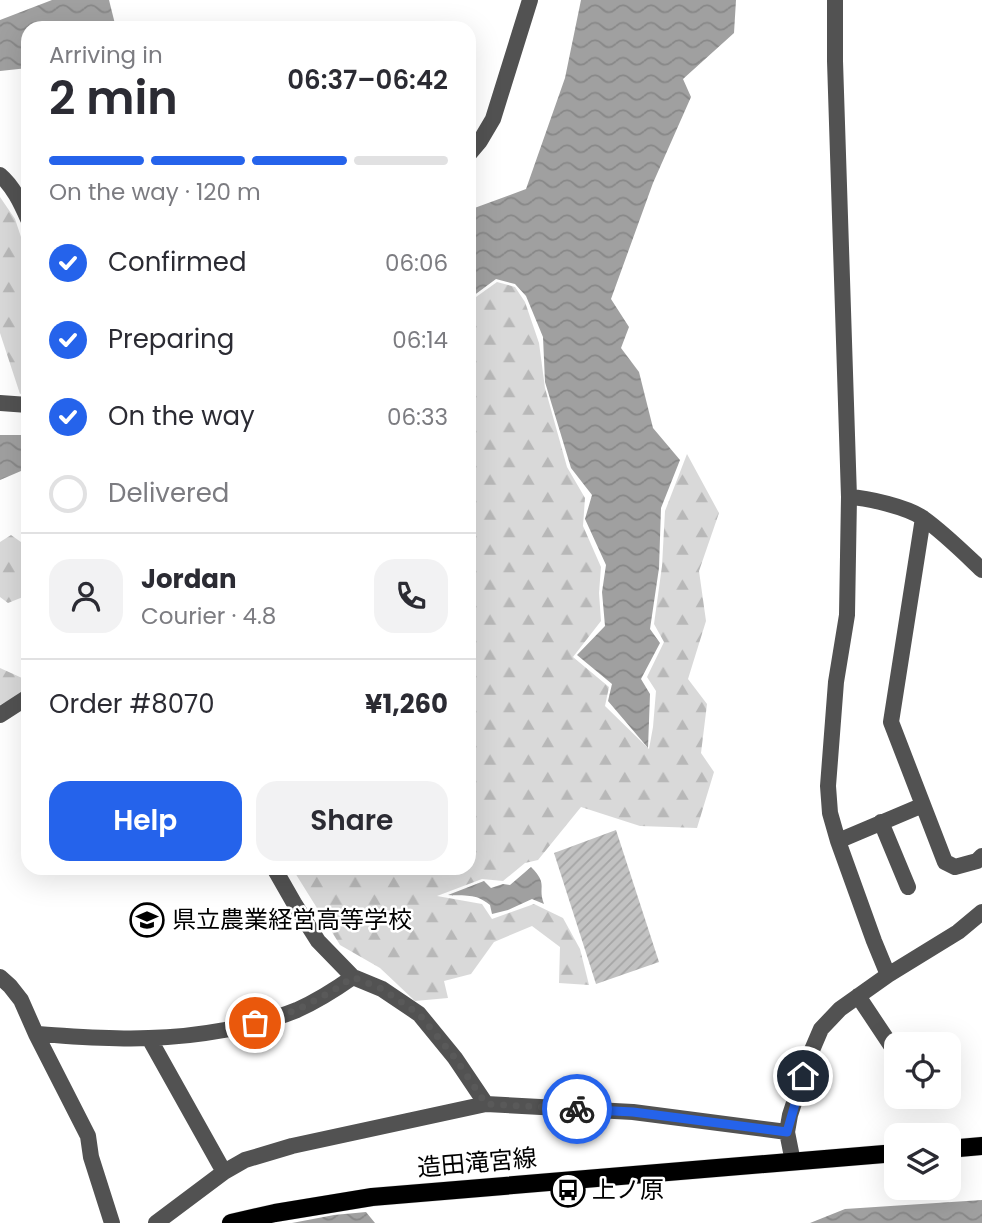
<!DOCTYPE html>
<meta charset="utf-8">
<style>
:root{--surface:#fff;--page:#f2f2f3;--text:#2b2b33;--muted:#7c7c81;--line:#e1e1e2;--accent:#2563eb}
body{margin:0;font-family:Poppins,"Noto Sans JP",sans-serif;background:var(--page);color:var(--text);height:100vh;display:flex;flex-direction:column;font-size:26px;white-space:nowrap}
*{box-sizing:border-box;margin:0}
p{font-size:23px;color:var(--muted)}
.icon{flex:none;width:38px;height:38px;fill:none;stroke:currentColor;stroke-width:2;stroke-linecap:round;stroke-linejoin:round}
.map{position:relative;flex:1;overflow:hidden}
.drawer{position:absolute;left:21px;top:21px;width:455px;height:854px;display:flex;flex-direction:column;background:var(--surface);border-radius:21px;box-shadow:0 7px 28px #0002}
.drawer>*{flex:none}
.fabs{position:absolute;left:884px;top:1032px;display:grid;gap:14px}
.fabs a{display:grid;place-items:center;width:77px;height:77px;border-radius:14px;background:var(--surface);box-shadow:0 7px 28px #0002;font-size:35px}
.pin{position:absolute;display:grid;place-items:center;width:60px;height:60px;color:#fff;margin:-30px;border:4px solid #fff;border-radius:50%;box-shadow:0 2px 7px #0007}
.courier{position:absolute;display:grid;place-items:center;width:70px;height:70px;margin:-35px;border:5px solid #2563eb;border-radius:50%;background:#fff;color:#222;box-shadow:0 2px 9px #0007}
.summary em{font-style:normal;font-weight:600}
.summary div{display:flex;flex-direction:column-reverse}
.summary{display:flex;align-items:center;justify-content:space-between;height:119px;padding:0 28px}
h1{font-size:46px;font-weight:600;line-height:52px}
.bar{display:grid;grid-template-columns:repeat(4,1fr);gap:10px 7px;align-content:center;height:84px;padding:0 28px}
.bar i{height:9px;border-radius:5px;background:var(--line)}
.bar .current{background:var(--accent)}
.bar p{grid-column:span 4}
.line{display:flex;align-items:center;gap:18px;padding:0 28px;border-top:2px solid var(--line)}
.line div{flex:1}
.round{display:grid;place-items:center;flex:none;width:74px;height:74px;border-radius:21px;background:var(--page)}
ol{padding:0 28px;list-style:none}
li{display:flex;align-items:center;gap:21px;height:77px}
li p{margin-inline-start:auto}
li .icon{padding:7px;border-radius:50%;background:var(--accent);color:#fff;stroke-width:4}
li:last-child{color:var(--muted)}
li i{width:38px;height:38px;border:4px solid var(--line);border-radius:50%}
.action{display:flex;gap:14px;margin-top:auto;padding:14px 28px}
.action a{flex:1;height:80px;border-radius:21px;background:var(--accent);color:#fff;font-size:28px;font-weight:600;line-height:80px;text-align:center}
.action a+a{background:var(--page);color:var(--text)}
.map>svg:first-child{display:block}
.forest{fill:url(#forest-firs)}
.water{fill:url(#water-waves)}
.building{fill:url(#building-hatch)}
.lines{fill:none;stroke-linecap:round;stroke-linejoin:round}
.major-casing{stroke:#dbdbdb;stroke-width:19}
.minor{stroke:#525252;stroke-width:16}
.major{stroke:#000;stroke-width:18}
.done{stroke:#595959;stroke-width:7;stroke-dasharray:0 12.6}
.route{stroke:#2563eb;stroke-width:9}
.labels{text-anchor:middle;stroke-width:5;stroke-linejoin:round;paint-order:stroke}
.poi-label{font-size:24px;fill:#000;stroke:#fff;text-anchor:start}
.street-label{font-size:24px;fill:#000;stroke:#fff}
</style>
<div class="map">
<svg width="982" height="1223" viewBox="0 0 982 1223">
<defs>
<pattern id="forest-firs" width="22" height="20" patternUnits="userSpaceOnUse" patternTransform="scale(1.75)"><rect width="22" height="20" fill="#d9d9d9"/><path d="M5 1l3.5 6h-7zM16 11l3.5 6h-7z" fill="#b8b8b8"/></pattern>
<pattern id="water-waves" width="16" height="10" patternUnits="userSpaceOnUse" patternTransform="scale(1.75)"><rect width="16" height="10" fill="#a0a0a0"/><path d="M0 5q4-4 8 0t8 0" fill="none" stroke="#888"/></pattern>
<pattern id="building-hatch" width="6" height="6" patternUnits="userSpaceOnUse" patternTransform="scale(1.75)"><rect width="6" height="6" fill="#c2c2c2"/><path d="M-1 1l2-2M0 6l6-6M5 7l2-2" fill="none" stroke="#a5a5a5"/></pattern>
</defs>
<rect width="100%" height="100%" fill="#fff"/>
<path class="forest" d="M0,197l15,22 13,39v133l-8,3 -20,-61z
M497,282l18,5 10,15 14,41 6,45 22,79 18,31 -2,28 18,41 -2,26 2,28 -28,36 36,30 -4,19 44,43 4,-22 3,-36 -9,-14 17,-35 -10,-18 8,-58 3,-55 22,-57 32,59 -20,58 7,50 -18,58 19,25 -6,49 13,19 -17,56 -57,-2 -59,-19 -43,53 -13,3 -22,18 -21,-2 -45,17 45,8 10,15 42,-15 29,14 17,31 9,36 -30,-2 1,-36 -28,-21 -38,16 -23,32 -27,7 4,17 -33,3 -35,-33 -40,-23 -48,-77h177v-566z
M11,535l17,12v48l-20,8 -8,-6v-55z
M0,668l22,10 2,14 -24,13z"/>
<path class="water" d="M52,0h57l7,28h-88v40l-28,3v-51z
M581,0h155l-2,33 -51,46 8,18 -38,86 -42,116 18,28 -8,21 18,24 14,56 27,32 -19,48 -2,60 -9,61 10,14 -19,36 9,15 -2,54 -40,-47 4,-17 -35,-29 28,-29 -3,-34 4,-27 -21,-46 7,-24 -21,-27 -26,-86 -2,-45 -17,-41 -11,-12 -19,-5 -27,20v-89l57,-21 39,-111z
M0,435h28v33l-28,12z
M531,867c18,18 6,19 13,37l-12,-5 -24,11 -16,4 -2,-9c-16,-13 -24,-8 -42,-10l36,-14 7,7 12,-4 7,1z
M982,1200v23h-172l35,-14z
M366,1212l9,11h-83l42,-8z"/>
<path class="building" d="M616,830l43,132 -63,22 -42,-131z"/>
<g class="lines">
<defs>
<path id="major" d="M948,1149l34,-3
M231,1223l44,-10 97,-16 524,-44"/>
</defs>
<use href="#major" class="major-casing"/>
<path class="minor" d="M835,0v61l14,436 -2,118 -11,67 -8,104 2,27 8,28 36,100 14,34
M469,154l11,-13 13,-22 37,-119
M0,175c13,11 21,28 28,44
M0,403l28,2
M849,497c19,1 58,10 74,21 21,15 40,34 59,52
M923,518l-32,204 54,140 10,5 22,-6 5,-5
M0,715l28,-18
M881,822l27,65
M838,841l78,-33
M274,868l20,35 24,38 35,36 29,12 37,25 36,44 31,46
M0,977l10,9 11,14 15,34 52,102 3,21 21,66
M858,996l38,57
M36,1034c37,2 76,6 113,4 46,-1 106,-11 148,-28 20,-9 39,-21 56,-33
M149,1038l75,134
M793,1162l-6,-30 3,-17 19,-58 12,-28 19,-20 48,-34 70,-43 24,-20
M156,1223l68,-51 21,-12 47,-14 194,-42 147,8 154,20"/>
<use href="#major" class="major"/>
</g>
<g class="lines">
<path class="done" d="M255,1023l42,-13 37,-20 19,-13 29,12 37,25 36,44 31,46 91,5"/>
<path class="route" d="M577,1109l56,3 154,20 16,-56"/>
</g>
<defs>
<symbol id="school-ring" viewBox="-11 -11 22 22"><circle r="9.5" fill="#fff" stroke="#000" stroke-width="1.5"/><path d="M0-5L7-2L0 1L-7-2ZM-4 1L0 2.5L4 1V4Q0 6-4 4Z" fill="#000"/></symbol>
<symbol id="bus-ring" viewBox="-11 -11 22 22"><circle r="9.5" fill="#fff" stroke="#000" stroke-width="1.5"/><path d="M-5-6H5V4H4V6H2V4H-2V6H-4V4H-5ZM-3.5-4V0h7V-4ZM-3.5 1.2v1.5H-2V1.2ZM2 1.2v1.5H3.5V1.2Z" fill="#000"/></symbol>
</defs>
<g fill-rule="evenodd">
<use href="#school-ring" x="128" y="901" width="38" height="38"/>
<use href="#bus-ring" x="549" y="1171" width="38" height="38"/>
</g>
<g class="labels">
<g class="poi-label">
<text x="172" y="928">県立農業経営高等学校</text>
<text x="592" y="1198">上ノ原</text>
</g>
<g class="street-label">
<text transform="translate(477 1163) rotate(-5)" y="8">造田滝宮線</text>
</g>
</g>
</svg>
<div class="fabs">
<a><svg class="icon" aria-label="locate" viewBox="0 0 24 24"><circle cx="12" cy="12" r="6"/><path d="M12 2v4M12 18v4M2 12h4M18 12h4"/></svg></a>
<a><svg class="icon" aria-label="layers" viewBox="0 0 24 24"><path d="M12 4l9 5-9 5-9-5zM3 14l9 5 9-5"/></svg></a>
</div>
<div class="pin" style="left:255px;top:1023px;background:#ea580c"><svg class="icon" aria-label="bag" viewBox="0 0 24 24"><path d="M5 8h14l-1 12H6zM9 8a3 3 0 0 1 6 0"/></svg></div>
<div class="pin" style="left:803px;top:1076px;background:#1f2937"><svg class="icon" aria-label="home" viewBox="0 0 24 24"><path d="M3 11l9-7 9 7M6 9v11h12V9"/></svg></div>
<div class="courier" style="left:577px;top:1109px"><svg class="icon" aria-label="bike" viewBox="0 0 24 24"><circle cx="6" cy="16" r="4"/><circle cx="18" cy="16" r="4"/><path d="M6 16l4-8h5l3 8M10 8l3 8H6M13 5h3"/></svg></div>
<section class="drawer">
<div class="summary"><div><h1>2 min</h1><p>Arriving in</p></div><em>06:37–06:42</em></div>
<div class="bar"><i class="current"></i><i class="current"></i><i class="current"></i><i></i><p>On the way · 120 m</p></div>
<ol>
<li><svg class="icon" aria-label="check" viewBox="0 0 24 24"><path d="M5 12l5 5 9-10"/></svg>Confirmed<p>06:06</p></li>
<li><svg class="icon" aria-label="check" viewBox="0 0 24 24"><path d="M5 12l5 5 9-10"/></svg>Preparing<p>06:14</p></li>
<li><svg class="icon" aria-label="check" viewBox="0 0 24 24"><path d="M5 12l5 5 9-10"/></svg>On the way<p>06:33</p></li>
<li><i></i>Delivered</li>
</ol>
<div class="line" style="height:126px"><a class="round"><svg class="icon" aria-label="person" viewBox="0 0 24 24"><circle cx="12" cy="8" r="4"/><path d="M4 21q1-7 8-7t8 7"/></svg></a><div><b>Jordan</b><p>Courier · 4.8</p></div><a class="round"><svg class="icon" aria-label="phone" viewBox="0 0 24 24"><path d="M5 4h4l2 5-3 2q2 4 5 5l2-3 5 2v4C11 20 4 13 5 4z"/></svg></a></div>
<div class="line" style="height:91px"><div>Order #8070</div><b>¥1,260</b></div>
<div class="action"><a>Help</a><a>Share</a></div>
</section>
</div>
